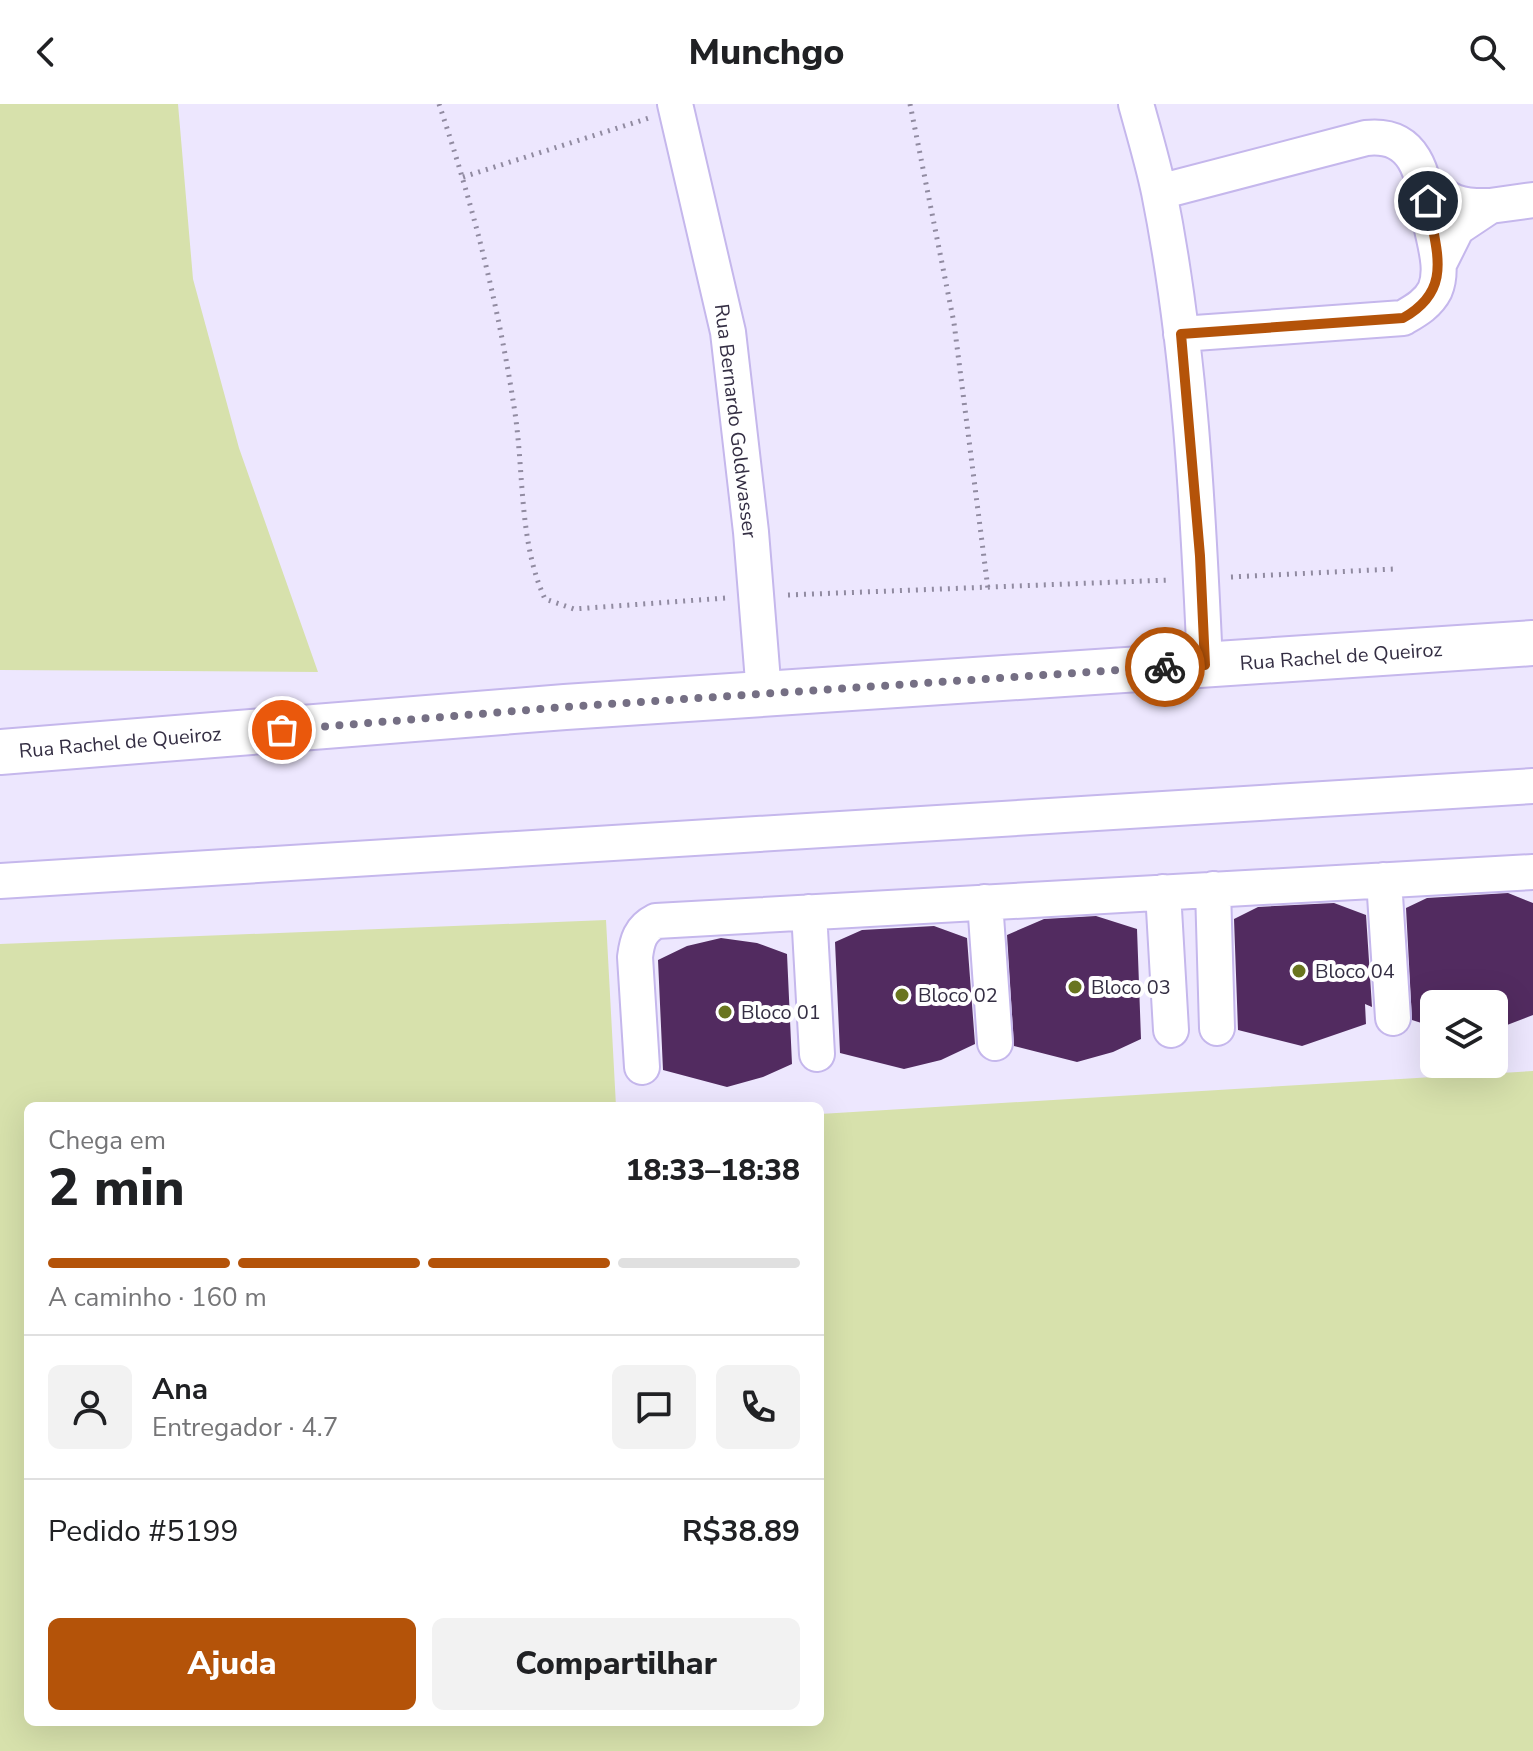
<!DOCTYPE html>
<html lang="pt">
<meta charset="utf-8">
<style>
:root{--surface:#fff;--page:#f2f2f2;--text:#202124;--muted:#757577;--line:#e0e0e0;--accent:#b45309}
body{margin:0;font-family:"Nunito Sans",sans-serif;background:var(--page);color:var(--text);height:100vh;display:flex;flex-direction:column;font-size:30px;white-space:nowrap}
*{box-sizing:border-box;margin:0}
p{font-size:26px;color:var(--muted)}
.icon{flex:none;width:44px;height:44px;fill:none;stroke:currentColor;stroke-width:2;stroke-linecap:round;stroke-linejoin:round}
.map{position:relative;flex:1;overflow:hidden}
.drawer{position:absolute;left:24px;top:998px;width:800px;height:624px;display:flex;flex-direction:column;background:var(--surface);border-radius:12px;box-shadow:0 8px 32px #0002}
.drawer>*{flex:none}
.fabs{position:absolute;left:1420px;top:886px;display:grid;gap:16px}
.fabs a{display:grid;place-items:center;width:88px;height:88px;border-radius:12px;background:var(--surface);box-shadow:0 8px 32px #0002;font-size:40px}
.pin{position:absolute;display:grid;place-items:center;width:68px;height:68px;color:#fff;margin:-34px;border:4px solid #fff;border-radius:50%;box-shadow:0 2px 8px #0007}
.courier{position:absolute;display:grid;place-items:center;width:80px;height:80px;margin:-40px;border:6px solid #b45309;border-radius:50%;background:#fff;color:#222;box-shadow:0 2px 10px #0007}
.headline em{font-style:normal;font-weight:800}
.headline div{display:flex;flex-direction:column-reverse}
.headline{display:flex;align-items:center;justify-content:space-between;height:136px;padding:0 24px}
h1{font-size:52px;font-weight:800;line-height:60px}
.bar{display:grid;grid-template-columns:repeat(4,1fr);gap:12px 8px;align-content:center;height:96px;padding:0 24px}
.bar i{height:10px;border-radius:6px;background:var(--line)}
.bar .current{background:var(--accent)}
.bar p{grid-column:span 4}
.line{display:flex;align-items:center;gap:20px;padding:0 24px;border-top:2px solid var(--line)}
.line div{flex:1}
.round{display:grid;place-items:center;flex:none;width:84px;height:84px;border-radius:12px;background:var(--page)}
.button{display:flex;gap:16px;margin-top:auto;padding:16px 24px}
.button a{flex:1;height:92px;border-radius:12px;background:var(--accent);color:#fff;font-size:32px;font-weight:800;line-height:92px;text-align:center}
.button a+a{background:var(--page);color:var(--text)}
header{display:flex;justify-content:space-between;align-items:center;height:104px;padding:0 24px;background:var(--surface);font-size:36px;font-weight:800}
.map>svg:first-child{display:block}
.green{fill:#d7e1ac}
.building{fill:#522b60}
.lines{fill:none;stroke-linecap:round;stroke-linejoin:round}
.minor-casing{stroke:#c5b7ec;stroke-width:38}
.tertiary-casing{stroke:#c5b7ec;stroke-width:48}
.path{stroke:#918ba1;stroke-width:5;stroke-dasharray:2 6;stroke-linecap:butt}
.minor{stroke:#fff;stroke-width:34}
.tertiary{stroke:#fff;stroke-width:44}
.done{stroke:#756f84;stroke-width:8;stroke-dasharray:0 14.4}
.route{stroke:#b45309;stroke-width:10}
.poi-dot{fill:#69751f;stroke:#fff;stroke-width:3}
.labels{text-anchor:middle;stroke-width:8;stroke-linejoin:round;paint-order:stroke}
.street-label{font-size:20px;fill:#342e43;stroke:#fff}
.poi-label{font-size:20px;fill:#342e43;stroke:#fff;text-anchor:start}
</style>
<header><svg class="icon" aria-label="back" viewBox="0 0 24 24"><path d="M15 5l-7 7 7 7"/></svg>Munchgo<svg class="icon" aria-label="search" viewBox="0 0 24 24"><circle cx="10" cy="10" r="6"/><path d="M15 15l6 6"/></svg></header>
<div class="map">
<svg width="1533" height="1647" viewBox="0 0 1533 1647">
<rect width="100%" height="100%" fill="#ede7fe"/>
<path class="green" d="M0,0h178l15,175 46,169 79,224 -318,-2z
M606,816l10,186h-588v616h792v-608l713,-43v680h-1533v-807z"/>
<path class="building" d="M1508,789l25,10v112l-39,15v-26h-60v23l-22,-7 -6,-112 21,-10z
M1334,799l32,12 6,92 -7,-3 1,20 -64,22 -64,-16 -4,-111 24,-12z
M1096,812l41,13 4,110 -28,13 -36,10 -63,-16 -7,-111 37,-16z
M934,822l33,12 8,106 -34,16 -37,9 -64,-16 -5,-111 27,-12z
M721,834l36,5 30,11 5,110 -29,13 -36,10 -64,-17 -5,-110 29,-14z"/>
<g class="lines">
<defs>
<path id="minor" d="M675,0l53,228 23,200 13,162
M1136,0c8,29 17,59 23,88 31,155 39,315 46,473
M1425,79c25,19 33,24 65,23l-33,22 -18,36
M1159,88l207,-54c57,-6 58,49 66,91 4,19 11,42 3,61 -7,14 -20,21 -32,28l-222,16
M1490,102l43,-6
M1384,776l9,138
M0,777l1533,-95
M1213,785l4,139
M1163,788l8,138
M985,798l10,141
M809,808l8,142
M642,963l-7,-110c2,-16 5,-28 21,-36l877,-49"/>
<path id="tertiary" d="M0,648l565,-45 968,-64"/>
</defs>
<use href="#minor" class="minor-casing"/>
<use href="#tertiary" class="tertiary-casing"/>
<path class="path" d="M439,0c34,101 60,203 76,309 9,61 4,130 30,186l29,10 152,-11
M910,0l44,219 34,266
M463,73l186,-59
M1231,473l163,-8
M788,491l381,-15"/>
<use href="#minor" class="minor"/>
<use href="#tertiary" class="tertiary"/>
</g>
<g class="lines">
<path class="done" d="M282,626l283,-23 600,-40"/>
<path class="route" d="M1165,563l40,-2 -5,-109 -19,-222 222,-16c52,-29 32,-68 25,-117"/>
</g>
<g class="poi-dot">
<circle cx="1299" cy="867" r="8"/>
<circle cx="1075" cy="883" r="8"/>
<circle cx="902" cy="891" r="8"/>
<circle cx="725" cy="908" r="8"/>
</g>
<g class="labels">
<g class="street-label">
<text transform="translate(736 317) rotate(83)" y="7">Rua Bernardo Goldwasser</text>
<text transform="translate(1341 552) rotate(-4)" y="7">Rua Rachel de Queiroz</text>
<text transform="translate(120 638) rotate(-5)" y="7">Rua Rachel de Queiroz</text>
</g>
<g class="poi-label">
<text x="1315" y="874">Bloco 04</text>
<text x="1091" y="890">Bloco 03</text>
<text x="918" y="898">Bloco 02</text>
<text x="741" y="915">Bloco 01</text>
</g>
</g>
</svg>
<div class="fabs">
<a><svg class="icon" aria-label="layers" viewBox="0 0 24 24"><path d="M12 4l9 5-9 5-9-5zM3 14l9 5 9-5"/></svg></a>
</div>
<div class="pin" style="left:282px;top:626px;background:#ea580c"><svg class="icon" aria-label="bag" viewBox="0 0 24 24"><path d="M5 8h14l-1 12H6zM9 8a3 3 0 0 1 6 0"/></svg></div>
<div class="pin" style="left:1428px;top:97px;background:#1f2937"><svg class="icon" aria-label="home" viewBox="0 0 24 24"><path d="M3 11l9-7 9 7M6 9v11h12V9"/></svg></div>
<div class="courier" style="left:1165px;top:563px"><svg class="icon" aria-label="bike" viewBox="0 0 24 24"><circle cx="6" cy="16" r="4"/><circle cx="18" cy="16" r="4"/><path d="M6 16l4-8h5l3 8M10 8l3 8H6M13 5h3"/></svg></div>
<section class="drawer">
<div class="headline"><div><h1>2 min</h1><p>Chega em</p></div><em>18:33–18:38</em></div>
<div class="bar"><i class="current"></i><i class="current"></i><i class="current"></i><i></i><p>A caminho · 160 m</p></div>
<div class="line" style="height:144px"><a class="round"><svg class="icon" aria-label="person" viewBox="0 0 24 24"><circle cx="12" cy="8" r="4"/><path d="M4 21q1-7 8-7t8 7"/></svg></a><div><b>Ana</b><p>Entregador · 4.7</p></div><a class="round"><svg class="icon" aria-label="chat" viewBox="0 0 24 24"><path d="M4 5h16v11H9l-5 4z"/></svg></a><a class="round"><svg class="icon" aria-label="phone" viewBox="0 0 24 24"><path d="M5 4h4l2 5-3 2q2 4 5 5l2-3 5 2v4C11 20 4 13 5 4z"/></svg></a></div>
<div class="line" style="height:104px"><div>Pedido #5199</div><b>R$38.89</b></div>
<div class="button"><a>Ajuda</a><a>Compartilhar</a></div>
</section>
</div>
